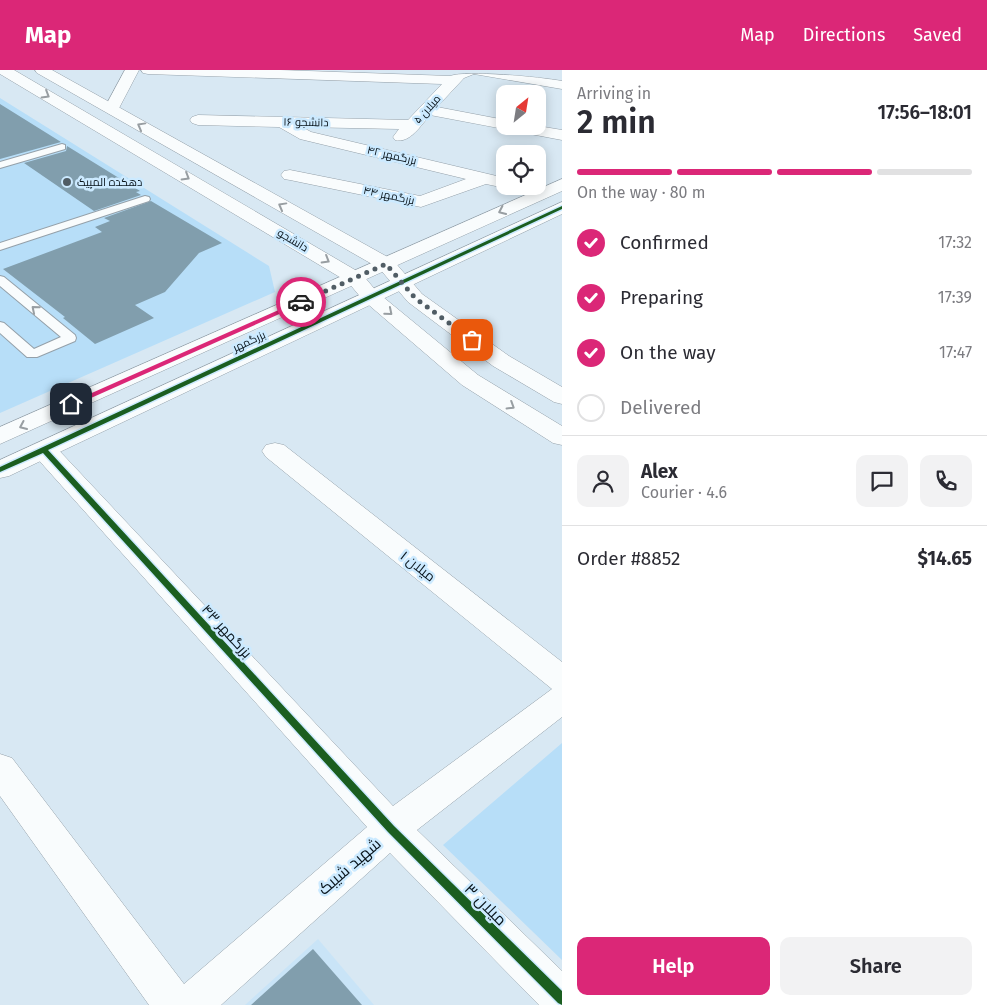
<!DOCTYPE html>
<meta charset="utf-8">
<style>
:root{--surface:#fff;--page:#f2f2f3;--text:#2b2b33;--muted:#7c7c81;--line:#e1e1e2;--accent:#db2777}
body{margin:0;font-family:"Fira Sans",Cairo,sans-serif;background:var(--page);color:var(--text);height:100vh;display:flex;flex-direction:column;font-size:19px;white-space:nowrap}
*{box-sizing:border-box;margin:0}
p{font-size:16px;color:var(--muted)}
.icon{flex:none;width:28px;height:28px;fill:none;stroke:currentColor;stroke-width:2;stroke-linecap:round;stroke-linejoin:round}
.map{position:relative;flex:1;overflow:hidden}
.sheet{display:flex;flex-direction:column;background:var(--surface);width:425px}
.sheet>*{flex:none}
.needle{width:32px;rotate:30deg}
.buttons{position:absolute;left:496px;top:15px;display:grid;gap:10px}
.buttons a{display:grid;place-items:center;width:50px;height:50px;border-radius:10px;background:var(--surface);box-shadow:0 2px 12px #0003;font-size:25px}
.pin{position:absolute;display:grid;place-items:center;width:42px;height:42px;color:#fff;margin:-21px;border-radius:10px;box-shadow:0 2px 8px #0006}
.courier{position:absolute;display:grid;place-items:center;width:50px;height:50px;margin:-25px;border:4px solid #db2777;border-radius:50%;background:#fff;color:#222;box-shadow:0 1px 6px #0007}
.head em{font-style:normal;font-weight:600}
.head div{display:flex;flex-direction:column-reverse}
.head{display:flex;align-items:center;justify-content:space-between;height:85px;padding:0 15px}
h1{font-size:32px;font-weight:600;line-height:38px}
.bar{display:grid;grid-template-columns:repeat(4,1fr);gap:8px 5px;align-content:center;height:60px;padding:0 15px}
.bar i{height:6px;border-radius:4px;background:var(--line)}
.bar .selected{background:var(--accent)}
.bar p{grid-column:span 4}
.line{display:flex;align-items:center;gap:12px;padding:0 15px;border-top:1px solid var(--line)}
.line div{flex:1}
.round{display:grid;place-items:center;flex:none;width:52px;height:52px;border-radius:10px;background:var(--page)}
ol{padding:0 15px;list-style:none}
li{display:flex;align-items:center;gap:15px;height:55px}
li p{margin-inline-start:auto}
li .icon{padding:5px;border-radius:50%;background:var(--accent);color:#fff;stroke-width:4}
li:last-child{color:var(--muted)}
li i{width:28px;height:28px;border:2px solid var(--line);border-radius:50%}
.cta{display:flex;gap:10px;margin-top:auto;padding:10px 15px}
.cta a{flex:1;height:58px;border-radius:10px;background:var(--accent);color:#fff;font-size:20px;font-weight:600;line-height:58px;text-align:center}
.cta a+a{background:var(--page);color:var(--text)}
header{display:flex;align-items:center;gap:30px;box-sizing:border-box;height:70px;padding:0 25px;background:var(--accent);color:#fff}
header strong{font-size:24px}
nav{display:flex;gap:28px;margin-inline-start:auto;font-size:18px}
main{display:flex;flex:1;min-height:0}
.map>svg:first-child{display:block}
.built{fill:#c9e4f7}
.green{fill:#b7def8}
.building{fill:#819ead}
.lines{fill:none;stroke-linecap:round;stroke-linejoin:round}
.service-casing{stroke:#94a0a9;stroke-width:2}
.minor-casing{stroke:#94a0a9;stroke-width:1}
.tertiary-casing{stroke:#94a0a9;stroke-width:1}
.secondary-casing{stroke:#94a0a9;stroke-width:1}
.service{fill:#f9fcfd;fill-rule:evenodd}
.minor{fill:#f9fcfd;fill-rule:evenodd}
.tertiary{fill:#f9fcfd;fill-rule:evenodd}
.secondary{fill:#f9fcfd;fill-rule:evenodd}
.cycleway-casing{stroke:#cceaff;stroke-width:3}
.cycleway{fill:#1b5e20;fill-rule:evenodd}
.oneway{stroke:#989ea2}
.route{fill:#db2777}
.done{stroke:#505d65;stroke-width:5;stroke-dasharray:0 9}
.poi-dot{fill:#505d65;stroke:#cceaff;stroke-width:2}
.labels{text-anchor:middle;stroke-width:5;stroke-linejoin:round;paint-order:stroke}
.far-street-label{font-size:11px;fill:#071219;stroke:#cceaff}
.far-poi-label{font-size:11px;fill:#071219;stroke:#cceaff;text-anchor:start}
.street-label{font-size:14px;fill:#071219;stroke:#cceaff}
.near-street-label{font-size:16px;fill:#071219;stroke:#cceaff}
</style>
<header>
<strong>Map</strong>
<nav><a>Map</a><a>Directions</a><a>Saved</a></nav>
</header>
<main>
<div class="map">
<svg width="562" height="935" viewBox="0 0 562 935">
<rect width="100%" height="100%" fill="#d8e8f3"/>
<path class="built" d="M318,869l56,66h-129z"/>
<path class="green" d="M0,28l269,168 6,26 -275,121z
M562,673v217l-119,-115z"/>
<path class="building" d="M0,34l61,38 -61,17z
M67,76l73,45 -4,1 5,3 -47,16 -70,-48 42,-12z
M151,131l71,42 -23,10 -34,39 -30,13 19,13 -59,26 -32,-26 2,-1 -62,-48 99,-37 -7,-5 15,-6 -6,-3z
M313,879l49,56h-111z"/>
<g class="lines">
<defs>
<path id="service" d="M62,74l3,1v4l-65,19v-6z
M145,126l4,1 1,2 -1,2 -149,49v-7z
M0,206l4,1 71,58 1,3 -1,3 -38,16h-10l-27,-24v-11l4,1 30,26 27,-12 -61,-51z"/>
<path id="minor" d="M141,0h139l170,6c16,-6 90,1 112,5v8l-88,-15 -10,4 -27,29 68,13v6h33l24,4v10l-132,-25c-9,10 -20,29 -35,25l-2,-3 6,-8 -97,-2 9,5 194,46v8l33,-1 11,3 3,4 -3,4 -6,1 -30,-7 -2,-3 -6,1 -19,-4 -65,23 -131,-27 -6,-1 -3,-4 3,-4 6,-1 130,26 46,-17 -166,-40 -21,-12 -81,-2 -6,-2 -2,-3 2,-3 6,-2 210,5 34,-36 -294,-10 -5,-1z
M44,372l9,2 340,362 159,-117 -286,-232 -4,-6 4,-6 9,-2 9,2 278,217v55l-145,113 145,141v34h-23l-149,-152 -169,152h-72l-149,-209v-42l12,4 172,226 183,-157 -332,-371 -4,-6 4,-6z"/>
<path id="tertiary" d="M125,0h14l-22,42h-10l-3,-3z
M562,109v12l-562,253v-17z
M562,132v12l-553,262 -9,2v-18z"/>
<path id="secondary" d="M0,0h14l348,204 15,18 101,83 84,51v19l-9,-2 -91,-58 -99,-85 -15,-18 -348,-208z
M35,0h17l341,190 29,34 87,62 53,31v17l-8,-2 -61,-36 -85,-64 -29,-34 -342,-195z"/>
</defs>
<use href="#service" class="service-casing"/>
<use href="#minor" class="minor-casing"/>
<use href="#tertiary" class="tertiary-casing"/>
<use href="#secondary" class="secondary-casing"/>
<use href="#service" class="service"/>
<use href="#minor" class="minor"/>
<use href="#tertiary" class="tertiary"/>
<use href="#secondary" class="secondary"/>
<defs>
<path id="cycleway" d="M562,136v3l-514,241 346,376 168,165v14l-4,-2 -170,-171 -345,-379 -43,19v-5z"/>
</defs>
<use href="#cycleway" class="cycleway-casing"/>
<use href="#cycleway" class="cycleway"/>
</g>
<defs><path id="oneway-chevron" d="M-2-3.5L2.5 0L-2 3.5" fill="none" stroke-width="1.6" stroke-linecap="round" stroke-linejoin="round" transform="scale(1.25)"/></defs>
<g class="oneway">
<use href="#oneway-chevron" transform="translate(46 25) rotate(31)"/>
<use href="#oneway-chevron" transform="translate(141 56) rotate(-151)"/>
<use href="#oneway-chevron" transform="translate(186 107) rotate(31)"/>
<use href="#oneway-chevron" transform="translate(282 136) rotate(-151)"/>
<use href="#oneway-chevron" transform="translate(502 141) rotate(155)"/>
<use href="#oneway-chevron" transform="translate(326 190) rotate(31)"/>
<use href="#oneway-chevron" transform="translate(35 239) rotate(-140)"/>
<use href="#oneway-chevron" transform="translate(389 242) rotate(40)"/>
<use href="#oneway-chevron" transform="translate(511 336) rotate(32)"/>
<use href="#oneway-chevron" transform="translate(23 356) rotate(156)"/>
</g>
<path class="route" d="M301,230l3,3 -231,103 -6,-2z"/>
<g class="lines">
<path class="done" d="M301,232l85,-38 29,34 57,42"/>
</g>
<circle class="poi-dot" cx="67" cy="112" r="5"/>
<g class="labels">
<g class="far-street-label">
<text transform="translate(427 39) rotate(-48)" y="4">میلان ۵</text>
<text transform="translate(306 52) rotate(1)" y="4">دانشجو ۱۶</text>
<text transform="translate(392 85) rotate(13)" y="4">بزرگمهر ۴۲</text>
<text transform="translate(389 125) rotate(12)" y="4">بزرگمهر ۴۴</text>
<text transform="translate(293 170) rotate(31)" y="4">دانشجو</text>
<text transform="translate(249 271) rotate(-25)" y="4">بزرگمهر</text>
</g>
<g class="far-poi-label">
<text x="77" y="116">دهکده المپیک</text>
</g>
<g class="street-label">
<text transform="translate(418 496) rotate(38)" y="5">میلان ۱</text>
<text transform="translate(227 561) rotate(48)" y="5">بزرگمهر ۴۳</text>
</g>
<g class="near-street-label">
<text transform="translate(349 796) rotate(-41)" y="6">شهید شیبک</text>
<text transform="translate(486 834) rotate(45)" y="6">میلان ۳</text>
</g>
</g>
</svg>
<div class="buttons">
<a><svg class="needle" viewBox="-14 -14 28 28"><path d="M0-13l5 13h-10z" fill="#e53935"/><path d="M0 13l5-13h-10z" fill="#7c7c81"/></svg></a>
<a><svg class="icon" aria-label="locate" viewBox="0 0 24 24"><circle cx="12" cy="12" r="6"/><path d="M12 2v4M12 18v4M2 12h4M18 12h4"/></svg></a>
</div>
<div class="pin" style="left:472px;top:270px;background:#ea580c"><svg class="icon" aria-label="bag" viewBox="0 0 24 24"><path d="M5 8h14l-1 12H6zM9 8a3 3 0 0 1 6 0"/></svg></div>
<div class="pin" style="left:71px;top:334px;background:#1f2937"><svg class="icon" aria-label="home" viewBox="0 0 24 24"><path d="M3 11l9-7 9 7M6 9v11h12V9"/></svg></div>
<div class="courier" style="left:301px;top:232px"><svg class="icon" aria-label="car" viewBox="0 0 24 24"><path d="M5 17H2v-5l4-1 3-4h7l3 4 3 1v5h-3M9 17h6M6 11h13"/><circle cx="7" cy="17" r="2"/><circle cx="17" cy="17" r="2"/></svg></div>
</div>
<section class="sheet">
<div class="head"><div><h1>2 min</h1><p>Arriving in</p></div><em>17:56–18:01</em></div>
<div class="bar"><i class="selected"></i><i class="selected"></i><i class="selected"></i><i></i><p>On the way · 80 m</p></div>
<ol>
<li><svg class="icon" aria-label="check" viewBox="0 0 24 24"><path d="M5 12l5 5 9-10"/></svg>Confirmed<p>17:32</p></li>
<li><svg class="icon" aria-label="check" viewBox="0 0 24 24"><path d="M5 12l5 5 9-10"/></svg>Preparing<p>17:39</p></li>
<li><svg class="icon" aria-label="check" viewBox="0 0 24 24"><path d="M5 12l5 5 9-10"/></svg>On the way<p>17:47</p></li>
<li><i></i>Delivered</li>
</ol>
<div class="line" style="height:90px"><a class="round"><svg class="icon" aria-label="person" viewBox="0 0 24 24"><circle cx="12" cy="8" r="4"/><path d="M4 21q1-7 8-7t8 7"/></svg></a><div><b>Alex</b><p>Courier · 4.6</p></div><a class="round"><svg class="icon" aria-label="chat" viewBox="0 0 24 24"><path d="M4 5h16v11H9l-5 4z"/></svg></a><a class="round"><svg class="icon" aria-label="phone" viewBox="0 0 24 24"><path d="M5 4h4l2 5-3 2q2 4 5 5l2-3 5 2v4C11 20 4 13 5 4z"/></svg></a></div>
<div class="line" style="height:65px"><div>Order #8852</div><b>$14.65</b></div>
<div class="cta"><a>Help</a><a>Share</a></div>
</section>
</main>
